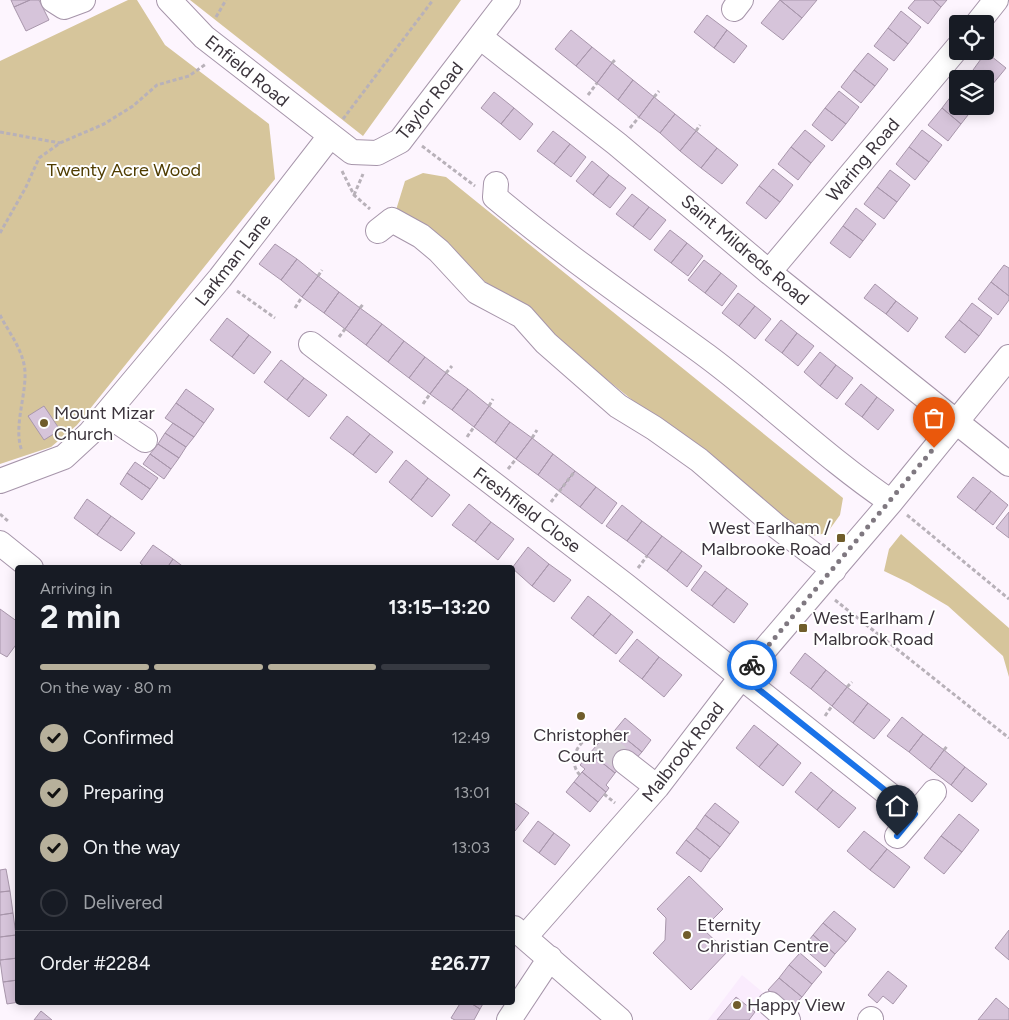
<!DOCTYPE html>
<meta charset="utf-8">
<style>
:root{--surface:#171b24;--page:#242831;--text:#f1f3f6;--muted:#9ea1a6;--line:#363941;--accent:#b7b09b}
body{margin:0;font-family:Figtree,sans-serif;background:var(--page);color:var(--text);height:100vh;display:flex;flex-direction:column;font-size:19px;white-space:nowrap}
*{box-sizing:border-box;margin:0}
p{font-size:16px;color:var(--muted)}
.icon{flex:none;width:28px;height:28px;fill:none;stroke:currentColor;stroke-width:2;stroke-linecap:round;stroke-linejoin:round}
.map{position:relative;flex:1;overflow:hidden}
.panel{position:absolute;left:15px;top:565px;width:500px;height:440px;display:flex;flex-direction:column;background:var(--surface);border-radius:5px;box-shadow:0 2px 12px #0003}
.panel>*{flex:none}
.tools{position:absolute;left:949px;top:15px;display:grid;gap:10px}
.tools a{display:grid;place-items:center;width:45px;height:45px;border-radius:5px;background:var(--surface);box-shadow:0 2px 12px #0003;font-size:25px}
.pin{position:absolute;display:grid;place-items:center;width:42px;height:42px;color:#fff;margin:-51px -21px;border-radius:50% 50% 50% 0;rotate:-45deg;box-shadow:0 0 5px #0007}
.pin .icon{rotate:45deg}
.courier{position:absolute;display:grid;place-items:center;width:50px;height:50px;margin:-25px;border:4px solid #1a73e8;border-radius:50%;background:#fff;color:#222;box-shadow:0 1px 6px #0007}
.head em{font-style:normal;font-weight:700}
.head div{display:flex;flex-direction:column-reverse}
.head{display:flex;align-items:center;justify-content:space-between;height:85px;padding:0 25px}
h1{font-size:32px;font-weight:700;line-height:38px}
.bar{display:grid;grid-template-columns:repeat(4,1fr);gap:8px 5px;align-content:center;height:60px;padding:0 25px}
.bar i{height:6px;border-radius:4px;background:var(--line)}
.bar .on{background:var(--accent)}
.bar p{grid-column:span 4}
.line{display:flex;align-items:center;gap:12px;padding:0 25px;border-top:1px solid var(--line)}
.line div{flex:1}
ol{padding:0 25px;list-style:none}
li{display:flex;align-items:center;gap:15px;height:55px}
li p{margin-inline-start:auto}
li .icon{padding:5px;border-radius:50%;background:var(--accent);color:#111;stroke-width:4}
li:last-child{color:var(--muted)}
li i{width:28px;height:28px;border:2px solid var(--line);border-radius:50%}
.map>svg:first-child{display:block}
.built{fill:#faecfd}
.green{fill:#d6c59b}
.building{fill:#d6c4da;stroke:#a896ab}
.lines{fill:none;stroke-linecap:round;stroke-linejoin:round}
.minor-tunnel{stroke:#d6ced7;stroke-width:24;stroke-dasharray:24 12;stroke-linecap:butt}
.minor-casing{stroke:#a695aa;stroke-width:26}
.path{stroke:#b8b1b9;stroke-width:3;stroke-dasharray:4 2.5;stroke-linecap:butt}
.minor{stroke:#fff;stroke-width:24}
.done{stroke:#7f7880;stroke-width:5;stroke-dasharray:0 9}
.route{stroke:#1a73e8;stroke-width:6}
.poi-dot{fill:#705d2b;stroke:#fff;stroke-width:2}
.labels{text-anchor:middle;stroke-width:4;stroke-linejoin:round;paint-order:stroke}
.street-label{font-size:18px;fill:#3b343c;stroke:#fff}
.park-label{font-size:18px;fill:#4f3c00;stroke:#fff}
.poi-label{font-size:18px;fill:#3b343c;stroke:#fff;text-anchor:start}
</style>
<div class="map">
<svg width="1009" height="1020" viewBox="0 0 1009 1020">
<rect width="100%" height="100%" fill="#fdf5fe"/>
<path class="built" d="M742,975l54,45h-88z"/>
<path class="green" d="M128,0h9l28,45 104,79 6,55 -198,246 -26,22 -51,17v-403z
M190,0h271l-98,136z
M423,173l23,4 397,321 -3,17 -13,18 -15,3 -22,-9 -394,-317 9,-29z
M901,534l108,94v49l-6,-21 -55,-50 -39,-23 -25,-12 5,-22z"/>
<path class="building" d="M11,0h19l-16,7z
M30,0h9l10,20 -23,11 -12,-24z
M780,0h37l-15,18z
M780,0l22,18 -19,22 -22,-17z
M915,0h18l8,7 -13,17 -20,-16z
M933,0h14l-6,7z
M901,11l20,16 -13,17 -20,-16z
M707,15l20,15 -13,18 -20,-16z
M888,28l20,16 -14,17 -20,-15z
M571,30l21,17 -16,19 -21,-17z
M727,30l20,16 -13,17 -20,-15z
M592,47l20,16 -15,20 -21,-17z
M986,52l20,16 -14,17 -19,-15z
M868,53l20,16 -13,17 -21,-16z
M612,63l21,17 -15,20 -21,-17z
M854,70l21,16 -14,17 -20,-16z
M973,70l11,9h-19z
M985,79l7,6 -7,10z
M633,80l21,17 -15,20 -21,-17z
M839,91l20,16 -13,17 -21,-16z
M955,91l3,2v13h17l-14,18 -19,-16z
M494,92l20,16 -13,16 -20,-16z
M654,97l21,17 -15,19 -21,-16z
M514,108l19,16 -13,16 -19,-16z
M825,108l21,16 -14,17 -20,-16z
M942,108l19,16 -13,17 -20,-16z
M675,114l21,17 -16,20 -20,-18z
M805,130l20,16 -14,17 -20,-16z
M922,130l20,15 -13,17 -20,-15z
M553,131l17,13 -16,20 -17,-13z
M696,131l21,17 -16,20 -21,-17z
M570,144l16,13 -15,20 -17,-13z
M791,147l20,16 -13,17 -20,-16z
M909,147l20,15 -14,18 -19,-16z
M717,148l21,17 -16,19 -21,-16z
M592,161l17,14 -16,20 -17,-14z
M773,169l20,16 -13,17 -21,-16z
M890,170l20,15 -13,17 -20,-15z
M609,175l17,13 -16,20 -17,-13z
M759,186l21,16 -14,17 -20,-16z
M877,187l20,15 -13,17 -20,-15z
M632,194l17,13 -16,20 -17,-13z
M649,207l17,13 -16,20 -17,-13z
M856,208l20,16 -13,17 -20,-15z
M843,226l20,15 -13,17 -20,-15z
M670,230l17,13 -16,20 -17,-13z
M687,243l16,13 -15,20 -17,-13z
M275,244l22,15 -16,21 -22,-16z
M297,259l21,17 -16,21 -21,-17z
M704,260l17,13 -16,20 -17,-13z
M1004,265l5,3v28l-18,-14z
M721,273l16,13 -15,20 -17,-13z
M318,276l21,16 -15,21 -22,-16z
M991,282l18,14v4l-11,15 -20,-16z
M875,284l21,17 -10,13 -22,-16z
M339,292l21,16 -15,21 -21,-16z
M738,293l17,13 -16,20 -17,-13z
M896,301l22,17 -10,14 -22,-18z
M972,303l20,15 -13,18 -20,-16z
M755,306l16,13 -16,20 -16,-13z
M360,308l22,16 -16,21 -21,-16z
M227,318l22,17 -17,22 -22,-17z
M781,320l16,13 -15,20 -17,-13z
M959,320l20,16 -14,17 -20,-16z
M382,324l22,17 -16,21 -22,-17z
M797,333l17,13 -16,20 -16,-13z
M249,335l22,17 -17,22 -22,-17z
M404,341l21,16 -16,21 -21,-16z
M820,352l16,13 -16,21 -16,-14z
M425,357l21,16 -16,21 -21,-16z
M281,360l23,18 -17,22 -23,-18z
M836,365l17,13 -16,21 -17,-13z
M446,373l22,16 -16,21 -22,-16z
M304,378l23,17 -18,22 -22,-17z
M861,384l16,13 -15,20 -17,-13z
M186,389l28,20 -10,14 -28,-20z
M468,389l21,17 -15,21 -22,-17z
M877,397l17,13 -16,20 -16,-13z
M176,403l28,20 -10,14 -29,-19z
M44,406l16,24 -16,10 -16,-24z
M489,406l21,16 -15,21 -21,-16z
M347,416l23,18 -17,21 -23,-17z
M510,422l22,16 -16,21 -21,-16z
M173,423l21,14 -8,10 -21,-14z
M165,433l21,14 -7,11 -21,-14z
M370,434l23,18 -17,21 -23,-18z
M532,438l21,16 -15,21 -22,-16z
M158,444l21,14 -8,11 -21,-15z
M150,454l21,15 -7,10 -21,-15z
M553,454l22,17 -16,20 -21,-16z
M406,460l22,18 -17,22 -22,-18z
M135,462l23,16 -8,11 -23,-16z
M575,471l21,16 -16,20 -21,-16z
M127,473l23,16 -8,11 -22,-16z
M973,477l18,14 -16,20 -18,-14z
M428,478l22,17 -18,22 -21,-17z
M596,487l21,16 -15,21 -22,-17z
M991,491l17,14 -15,20 -18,-14z
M87,499l24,17 -14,19 -23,-17z
M469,504l22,18 -16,20 -23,-17z
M622,505l20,16 -15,20 -21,-15z
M1009,512v26l-13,-10z
M111,516l24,17 -14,18 -24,-16z
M642,521l20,15 -15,20 -20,-15z
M491,522l23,17 -16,21 -23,-18z
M662,536l20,15 -15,20 -20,-15z
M153,545l20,14 -6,9h-21l-6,-5z
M528,547l21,17 -17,22 -20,-18z
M682,551l20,15 -15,21 -20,-16z
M173,559l12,9h-18z
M549,564l22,16 -17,22 -22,-16z
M705,571l22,17 -15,18 -21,-16z
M727,588l21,16 -14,19 -22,-17z
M588,596l23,18 -18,22 -22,-18z
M0,609l18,13v20l-11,15 -7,-4z
M611,614l22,18 -17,22 -23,-18z
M637,639l22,18 -17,22 -23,-18z
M805,653l21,17 -15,19 -21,-16z
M659,657l23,18 -18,22 -22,-18z
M826,670l21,17 -15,19 -21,-17z
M847,687l21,16 -15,20 -21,-17z
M868,703l22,17 -16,19 -21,-16z
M902,717l21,17 -14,18 -22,-16z
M625,718l26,22 -9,12 -27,-22z
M754,725l24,19 -19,23 -23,-19z
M615,730l27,22 -9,10 -27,-21z
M923,734l21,16 -14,19 -21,-17z
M603,738l25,20 -13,15 -25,-20z
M778,744l23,19 -18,23 -24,-19z
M944,750l21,17 -14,18 -21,-16z
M590,753l25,20 -9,12 3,3 -3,4 -24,-20 3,-3 -5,-4z
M965,767l22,17 -15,18 -21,-17z
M582,772l24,20 -8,10 -24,-20z
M811,772l22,18 -16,20 -22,-18z
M574,782l24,20 -8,10 -24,-20z
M833,790l23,18 -17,20 -22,-18z
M512,801l17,12 -14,18 -3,-3z
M715,803l24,19 -9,12 -25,-19z
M959,814l20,16 -17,22 -21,-16z
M705,815l25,19 -10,13 -24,-19z
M538,821l16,12 -15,20 -16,-12z
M696,828l24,19 -10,12 -24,-19z
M864,831l23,18 -17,21 -23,-19z
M554,833l16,12 -15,20 -16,-12z
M941,836l21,16 -18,22 -20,-16z
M686,840l24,19 -9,13 -25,-19z
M887,849l23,18 -16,21 -24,-18z
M6,869l4,22 -10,1v-22z
M689,876l34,33 -20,20 24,23 -36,38 -38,-37 12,-13 1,-22 -9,-9z
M10,891l3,22 -13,2v-23z
M834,911l22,18 -10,13 -23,-19z
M13,913l3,22 -16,2v-22z
M823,923l23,19 -11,12 -22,-19z
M1009,930v30l-14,-12z
M16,935l2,23 -18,2v-23z
M813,935l22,19 -10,13 -22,-19z
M800,953l22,19 -10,12 -23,-19z
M18,958v22l-15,2 -3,-22z
M789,965l23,19 -10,13 -23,-19z
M888,971l19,15 -14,18 -10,-8 -6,7 -9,-8z
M779,978l23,19 -11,12 -23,-19z
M18,980l1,22 -12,2 -4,-22z
M736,997l19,15 -6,8h-32z
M996,998l13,11v11h-31z
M461,1002h8l11,7 -6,11h-19l-4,-2z
M469,1002h15l-4,7z
M41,1011l11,9h-18z"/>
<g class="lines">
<path class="minor-tunnel" d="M600,742l25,20"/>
<defs>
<path id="minor" d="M53,0l11,7 19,-7
M169,0l35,37 148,115 25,1 23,-12 108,-141
M734,9l7,-9
M977,24l19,-24
M480,37l137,107 152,128 240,192
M496,184l-1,13c68,57 141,107 212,159 63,47 119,102 184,146
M378,231l14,-11 29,16 18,15 38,41 45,24 24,27 72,63 36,22 45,32 77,66 58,44
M769,272l189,-225
M311,344l314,241 290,230 -18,21
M106,414l39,26
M0,481l64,-24 26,-24 130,-155 110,-142
M0,543l31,25
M625,762l32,25
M915,815l19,-23
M514,928l106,92
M525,937l132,-150 85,-111 149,-174 118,-145
M770,1004l18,16
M509,1020l41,-62
M870,1020l1,-1"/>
</defs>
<use href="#minor" class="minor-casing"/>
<path class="path" d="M216,17l10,-17
M612,63l4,-4
M588,95l9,-12
M654,97l5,-6
M343,119l90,-119
M630,128l9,-11
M696,131l4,-6
M0,132l60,11
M422,146l53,40
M342,171l12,24 16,14
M354,195l9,-21
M0,233l26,-46 13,-29 21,-15 44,-19 29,-18 24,-21 32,-9 17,-12
M318,276l4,-6
M237,291l38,27
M295,308l7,-11
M360,308l4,-5
M0,315c9,18 24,36 25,57 1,25 -12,56 -3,79
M339,337l6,-8
M446,373l6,-7
M423,404l7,-10
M489,406l4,-7
M467,437l7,-10
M532,438l5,-8
M508,469l8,-10
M551,502l24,-31
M0,514l9,8
M907,515l102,84
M197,568v-1
M638,568l9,-12
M835,600l174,138
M847,687l5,-5
M825,716l7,-10
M944,750l4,-5
M580,775c-12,-12 -4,-32 11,-39l9,6
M604,794l11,9"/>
<use href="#minor" class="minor"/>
</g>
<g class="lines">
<path class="done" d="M752,665l182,-217"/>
<path class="route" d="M752,665l-10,11 173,138 -18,22"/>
</g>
<g class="poi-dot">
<circle cx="44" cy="423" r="5"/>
<rect x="836" y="533" width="10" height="10" rx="2.5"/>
<rect x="798" y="623" width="10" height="10" rx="2.5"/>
<circle cx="581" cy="716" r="5"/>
<circle cx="687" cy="935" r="5"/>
<circle cx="737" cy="1005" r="5"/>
</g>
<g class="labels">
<g class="street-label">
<text transform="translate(247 71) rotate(39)" y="6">Enfield Road</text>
<text transform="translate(430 101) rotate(-51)" y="6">Taylor Road</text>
<text transform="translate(863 160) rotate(-50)" y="6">Waring Road</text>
<text transform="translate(745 250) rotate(40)" y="6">Saint Mildreds Road</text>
<text transform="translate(233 260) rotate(-52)" y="6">Larkman Lane</text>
<text transform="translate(527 510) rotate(37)" y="6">Freshfield Close</text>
<text transform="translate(683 752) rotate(-52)" y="6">Malbrook Road</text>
</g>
<g class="park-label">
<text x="124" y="176">Twenty Acre Wood</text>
</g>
<g class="poi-label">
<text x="54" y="419">Mount Mizar<tspan x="54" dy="21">Church</tspan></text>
<text x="831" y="534" text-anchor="end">West Earlham /<tspan x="831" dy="21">Malbrooke Road</tspan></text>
<text x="813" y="624">West Earlham /<tspan x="813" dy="21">Malbrook Road</tspan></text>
<text x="581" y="741" text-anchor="middle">Christopher<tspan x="581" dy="21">Court</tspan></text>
<text x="697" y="931">Eternity<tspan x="697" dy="21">Christian Centre</tspan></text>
<text x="747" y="1011">Happy View</text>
</g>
</g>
</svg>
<div class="tools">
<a><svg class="icon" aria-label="locate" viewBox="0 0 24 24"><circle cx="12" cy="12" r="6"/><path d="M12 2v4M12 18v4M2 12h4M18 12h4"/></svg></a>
<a><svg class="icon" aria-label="layers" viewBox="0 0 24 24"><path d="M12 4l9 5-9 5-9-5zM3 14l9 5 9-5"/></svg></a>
</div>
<div class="pin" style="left:934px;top:448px;background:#ea580c"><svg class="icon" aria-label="bag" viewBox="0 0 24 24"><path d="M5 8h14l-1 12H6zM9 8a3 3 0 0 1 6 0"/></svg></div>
<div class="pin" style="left:897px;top:836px;background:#1f2937"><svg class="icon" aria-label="home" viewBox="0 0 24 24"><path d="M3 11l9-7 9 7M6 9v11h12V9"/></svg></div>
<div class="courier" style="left:752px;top:665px"><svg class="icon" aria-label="bike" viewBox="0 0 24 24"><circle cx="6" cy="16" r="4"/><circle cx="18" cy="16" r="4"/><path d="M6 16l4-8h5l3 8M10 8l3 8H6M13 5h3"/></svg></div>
<section class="panel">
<div class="head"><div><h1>2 min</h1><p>Arriving in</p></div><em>13:15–13:20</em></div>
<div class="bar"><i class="on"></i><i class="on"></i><i class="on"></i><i></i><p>On the way · 80 m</p></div>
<ol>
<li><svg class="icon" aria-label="check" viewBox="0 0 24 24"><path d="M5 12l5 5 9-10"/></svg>Confirmed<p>12:49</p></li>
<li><svg class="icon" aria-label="check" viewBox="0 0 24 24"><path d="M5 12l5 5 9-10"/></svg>Preparing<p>13:01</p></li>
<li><svg class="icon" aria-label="check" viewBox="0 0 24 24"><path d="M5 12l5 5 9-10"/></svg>On the way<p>13:03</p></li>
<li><i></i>Delivered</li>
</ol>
<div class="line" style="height:65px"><div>Order #2284</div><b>£26.77</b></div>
</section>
</div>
